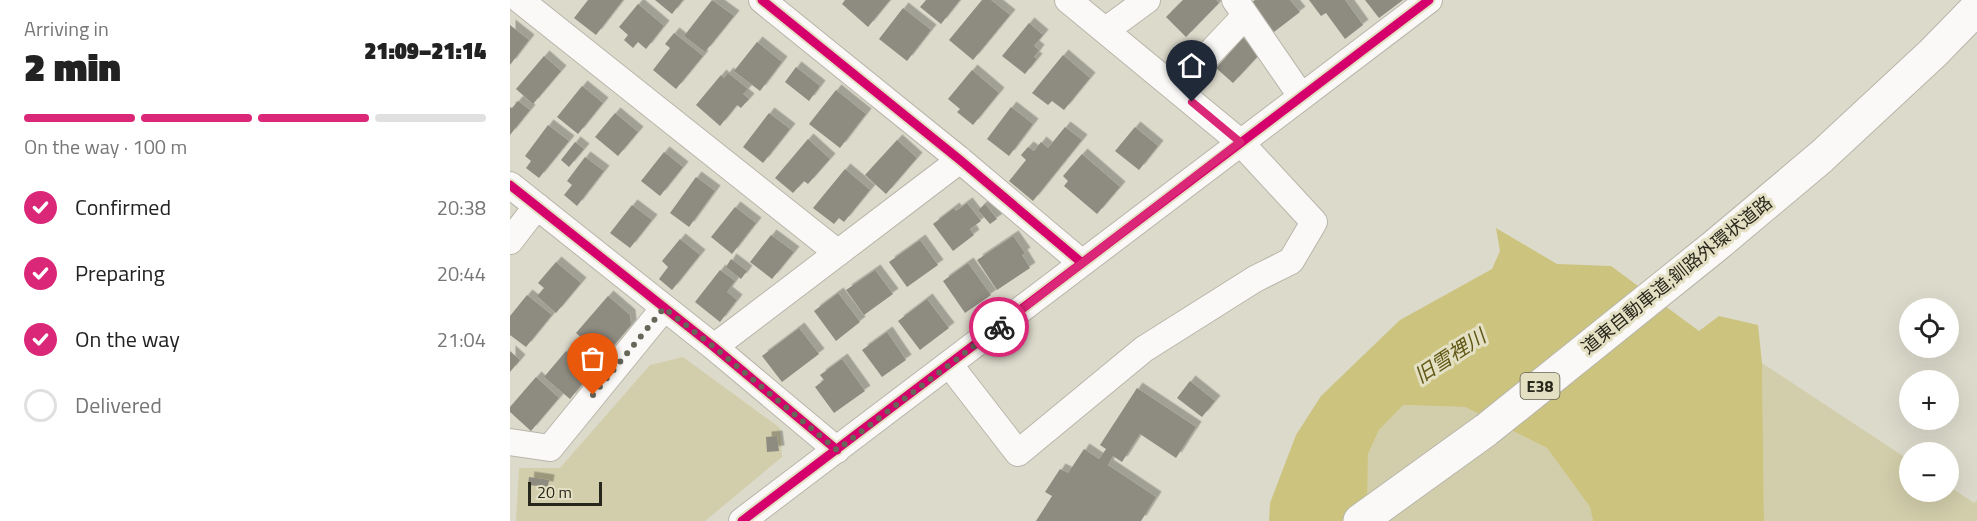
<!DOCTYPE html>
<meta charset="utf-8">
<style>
:root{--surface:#fff;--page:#f2f2f2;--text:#222;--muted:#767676;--line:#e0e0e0;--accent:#db2777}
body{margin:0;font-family:"Titillium Web","Noto Sans JP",sans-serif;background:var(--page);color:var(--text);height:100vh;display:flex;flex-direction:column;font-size:22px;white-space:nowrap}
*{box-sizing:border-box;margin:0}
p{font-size:20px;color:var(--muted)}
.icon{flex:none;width:33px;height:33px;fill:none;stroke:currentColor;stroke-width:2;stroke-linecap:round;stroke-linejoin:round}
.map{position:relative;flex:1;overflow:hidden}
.panel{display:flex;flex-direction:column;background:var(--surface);width:510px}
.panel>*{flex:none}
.buttons{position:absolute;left:1389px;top:298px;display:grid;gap:12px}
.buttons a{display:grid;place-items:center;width:60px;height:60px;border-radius:50%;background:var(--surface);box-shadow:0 6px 24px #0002;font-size:30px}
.scale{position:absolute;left:18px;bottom:15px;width:74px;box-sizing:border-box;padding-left:6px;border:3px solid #28271c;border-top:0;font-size:16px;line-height:21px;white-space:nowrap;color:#28271c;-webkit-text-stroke:4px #e4e0c3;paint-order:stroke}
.pin{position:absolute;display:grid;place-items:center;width:51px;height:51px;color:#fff;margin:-62px -26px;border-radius:50% 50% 50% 0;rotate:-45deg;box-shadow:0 0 6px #0007}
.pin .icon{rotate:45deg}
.courier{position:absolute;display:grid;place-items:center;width:60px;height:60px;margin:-30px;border:4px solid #db2777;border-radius:50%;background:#fff;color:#222;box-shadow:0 2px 8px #0007}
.overview em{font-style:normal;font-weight:800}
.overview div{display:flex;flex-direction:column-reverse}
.overview{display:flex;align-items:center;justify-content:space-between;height:102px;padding:0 24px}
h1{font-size:39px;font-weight:800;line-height:45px}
.bar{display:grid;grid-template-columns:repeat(4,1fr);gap:9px 6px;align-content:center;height:72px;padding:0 24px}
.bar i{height:8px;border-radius:4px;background:var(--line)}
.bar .active{background:var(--accent)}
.bar p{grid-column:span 4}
ol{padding:0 24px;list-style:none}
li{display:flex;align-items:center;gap:18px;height:66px}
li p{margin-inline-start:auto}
li .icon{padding:6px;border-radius:50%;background:var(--accent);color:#fff;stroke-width:4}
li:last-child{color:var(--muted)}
li i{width:33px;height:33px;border:3px solid var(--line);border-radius:50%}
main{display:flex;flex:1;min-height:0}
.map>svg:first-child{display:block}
.green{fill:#d2ceab}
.water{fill:#ccc37f}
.building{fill:#8e8c81;filter:url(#shadow)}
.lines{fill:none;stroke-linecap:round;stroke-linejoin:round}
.minor-casing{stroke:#b8b6aa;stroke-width:28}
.highway-casing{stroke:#b8b6aa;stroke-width:35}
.minor{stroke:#faf9f7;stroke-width:26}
.highway{stroke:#faf9f7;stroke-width:33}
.cycleway-casing{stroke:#e4e0c3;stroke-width:13}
.cycleway{stroke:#d6006c;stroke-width:9}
.done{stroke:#676659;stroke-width:6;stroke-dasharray:0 10.8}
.route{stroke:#db2777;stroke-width:8}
.labels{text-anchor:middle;stroke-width:6;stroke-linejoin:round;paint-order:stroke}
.shield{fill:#e4e0c3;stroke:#605e4e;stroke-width:1.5}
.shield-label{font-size:16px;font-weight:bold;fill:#28271c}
.street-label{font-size:18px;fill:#28271c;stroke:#e4e0c3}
.water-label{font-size:20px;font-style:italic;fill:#615815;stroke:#e4e0c3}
</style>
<main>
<section class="panel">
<div class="overview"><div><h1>2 min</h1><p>Arriving in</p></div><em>21:09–21:14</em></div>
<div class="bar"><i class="active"></i><i class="active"></i><i class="active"></i><i></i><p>On the way · 100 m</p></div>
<ol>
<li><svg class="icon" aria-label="check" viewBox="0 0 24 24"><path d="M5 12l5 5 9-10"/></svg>Confirmed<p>20:38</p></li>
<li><svg class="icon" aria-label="check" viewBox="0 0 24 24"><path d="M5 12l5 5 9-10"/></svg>Preparing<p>20:44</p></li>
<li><svg class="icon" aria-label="check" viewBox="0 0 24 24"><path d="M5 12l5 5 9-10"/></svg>On the way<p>21:04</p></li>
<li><i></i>Delivered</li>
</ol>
</section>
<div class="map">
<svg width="1467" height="521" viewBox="0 0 1467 521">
<defs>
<filter id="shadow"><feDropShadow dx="5.5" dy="-5.5" stdDeviation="0" flood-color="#0004"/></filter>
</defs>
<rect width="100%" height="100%" fill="#dcdacb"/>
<path class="green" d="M173,357l97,71 2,29 -77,64h-189l3,-53h41l90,-103z
M1252,363l147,97 1,32h38l1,-6 25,17 3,-3v21h-213z
M892,405l63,2 82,41 43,59 3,14h-226l1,-67 11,-24z"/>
<path class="water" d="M986,228l61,36 54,2 88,65 20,-15 39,9 4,38 2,158h-171l-3,-14 -43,-59 -82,-41 -62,-2 -24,25 -11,24 -1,67h-98l1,-18 26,-68 25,-39 79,-76 92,-51 8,-18z"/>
<path class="building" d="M78,0h35l-27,35 -22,-17z
M145,0h28l-11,14z
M202,0l22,16 -29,36 -21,-16z
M335,0h45l-22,27 -26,-23z
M416,0h34l-19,24 -21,-17z
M472,0h9l19,15 -37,45 -24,-20z
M673,0h33l3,3 -33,34 -20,-20z
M745,0h35l10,12 -26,20 -23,-29z
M799,0h36l18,25 -18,14 -19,-26 -5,3z
M855,0h38l-24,18z
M128,4l26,22 -18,23 -8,-7 -5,6 -9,-8 4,-5 -9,-8z
M393,8l28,22 -24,31 -28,-22z
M519,23l14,12 -9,11 5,4 -5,7 3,2 -12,15 -23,-18z
M0,25l19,15 -19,25z
M164,33l29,23 -27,33 -23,-19 17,-22 -5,-4z
M733,38l17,16 -27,29 -17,-15z
M247,42l25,20 -22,29 -26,-20z
M553,55l27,23 -26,32 -12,-9 -4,4 -16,-12z
M34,56l17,15 -28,33 -17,-15z
M286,67l24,19 -11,15 -24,-19z
M462,70l27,23 -26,32 -16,-13 3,-3 -12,-10z
M218,73l20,16 -5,5 6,5 -8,9 -4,-3 -17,21 -24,-21 25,-30 3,3z
M72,86l21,17 -25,31 -21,-17z
M326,90l30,24 -26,34 -31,-24z
M8,101l12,9 -20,25v-28l2,1z
M501,107l22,17 -24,32 -22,-17z
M105,113l23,19 -20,24 -23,-19z
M259,113l21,16 -27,34 -20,-16z
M38,125l21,16 -30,37 -13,-10 5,-7 -6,-5z
M555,127l17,13 -49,61 -24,-20 17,-21 -5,-5 7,-8 6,4 7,-9 7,6z
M625,127l23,19 -19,24 -24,-19z
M298,139l22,20 -22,25 -4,-3 -11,12 -18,-15z
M387,140l20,18 -31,36 -21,-19z
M65,142l9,7 -15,18 -8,-7z
M154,152l19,15 -23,29 -19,-15z
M572,154l38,33 -23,27 -33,-28 4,-5 -5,-5z
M75,157l19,14 -27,35 -13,-11 8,-10 -5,-4z
M335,169l25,21 -26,32 -5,-4 -5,6 -21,-16z
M186,177l19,14 -26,36 -19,-14z
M457,203l14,18 -11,8 4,6 -21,16 -20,-27 21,-16 2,3z
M475,204l12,15 -7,5 -12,-14z
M122,205l20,15 -22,28 -20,-15z
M225,207l21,16 -24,31 -21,-17z
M261,235l23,17 -22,27 -22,-17z
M503,236l12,17 -3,2 8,13 -33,22 -20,-30z
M170,239l20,16 -28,35 -13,-11 9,-12 -6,-6z
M410,240l18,25 -31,22 -18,-25z
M221,259l16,12 -6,8 -15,-12z
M46,262l25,21 -25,30 -19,-17 7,-8 -6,-5z
M458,263l23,32 -26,18 -22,-32z
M210,270l15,11 -8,11 10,8 -17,22 -25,-20z
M365,270l18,24 -29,21 -18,-25z
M328,293l22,29 -24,19 -22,-30z
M17,295l25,20 -26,32 -16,-12v-19z
M98,296l22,19 1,10 -27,32 -28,-24z
M417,299l22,29 -29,22 -22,-29z
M289,328l20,26 -37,28 -20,-26z
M377,332l19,28 -24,17 -20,-27z
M0,351l10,9 -10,12z
M56,351l9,8 4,-5 16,14 -25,31 -26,-22z
M332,359l23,32 -31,22 -19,-26 9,-7 -4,-5z
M26,377l23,21 -28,33 -21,-19v-5z
M680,381l25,20 -13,16 -25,-19z
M627,388l59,39 -20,31 -36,-24 -18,28 -9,-6 -5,9 48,32 -15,24h-105l16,-25 -7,-4 15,-23 8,4 16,-24 15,10 7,-10 -6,-4z
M267,436l2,15 -12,1 -1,-15z
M19,477l20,3 -1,7 -20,-2z"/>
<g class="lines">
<defs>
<path id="minor" d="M10,0l318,253
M252,0l198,160 122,103
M725,0l66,96
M596,30l41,-30
M666,89l69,-73
M0,185l204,162 123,103
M0,241l27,-35
M204,347l246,-187
M439,364l69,89 126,-104 111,-70 36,-18 23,-39 -74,-80 -172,-142
M0,442l40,6 114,-140
M232,521l687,-521"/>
<path id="highway" d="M850,521l126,-91 229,-184 106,-89 112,-104 44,-45"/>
</defs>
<use href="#minor" class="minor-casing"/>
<use href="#highway" class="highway-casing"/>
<use href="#minor" class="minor"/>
<use href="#highway" class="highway"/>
<defs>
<path id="cycleway" d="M252,0l198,160 122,103
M0,185l204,162 123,103
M232,521l687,-521"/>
</defs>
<use href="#cycleway" class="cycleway-casing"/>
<use href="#cycleway" class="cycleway"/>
</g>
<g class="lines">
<path class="done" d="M83,395l71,-87 50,39 123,103 162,-123"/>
<path class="route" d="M489,327l241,-185 -48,-40"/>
</g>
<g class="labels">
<rect class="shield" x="1010.5" y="373" width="39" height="26" rx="4.5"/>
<g class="shield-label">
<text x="1030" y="392">E38</text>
</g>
<g class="street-label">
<text transform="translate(1167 275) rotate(-39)" y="6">道東自動車道;釧路外環状道路</text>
</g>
<g class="water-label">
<text transform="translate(940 356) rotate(-33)" y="7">旧雪裡川</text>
</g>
</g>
</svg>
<div class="buttons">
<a><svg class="icon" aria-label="locate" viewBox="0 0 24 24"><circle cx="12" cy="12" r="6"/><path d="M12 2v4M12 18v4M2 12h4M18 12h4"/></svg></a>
<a>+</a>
<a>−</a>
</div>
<div class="scale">20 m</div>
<div class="pin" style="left:83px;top:395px;background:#ea580c"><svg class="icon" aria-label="bag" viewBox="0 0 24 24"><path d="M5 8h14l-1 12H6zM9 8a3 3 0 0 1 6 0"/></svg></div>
<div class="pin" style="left:682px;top:102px;background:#1f2937"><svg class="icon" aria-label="home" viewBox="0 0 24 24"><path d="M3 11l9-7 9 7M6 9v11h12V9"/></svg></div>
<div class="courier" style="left:489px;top:327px"><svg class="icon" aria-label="bike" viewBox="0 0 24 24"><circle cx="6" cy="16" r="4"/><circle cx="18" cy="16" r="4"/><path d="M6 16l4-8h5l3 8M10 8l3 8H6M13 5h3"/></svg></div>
</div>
</main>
